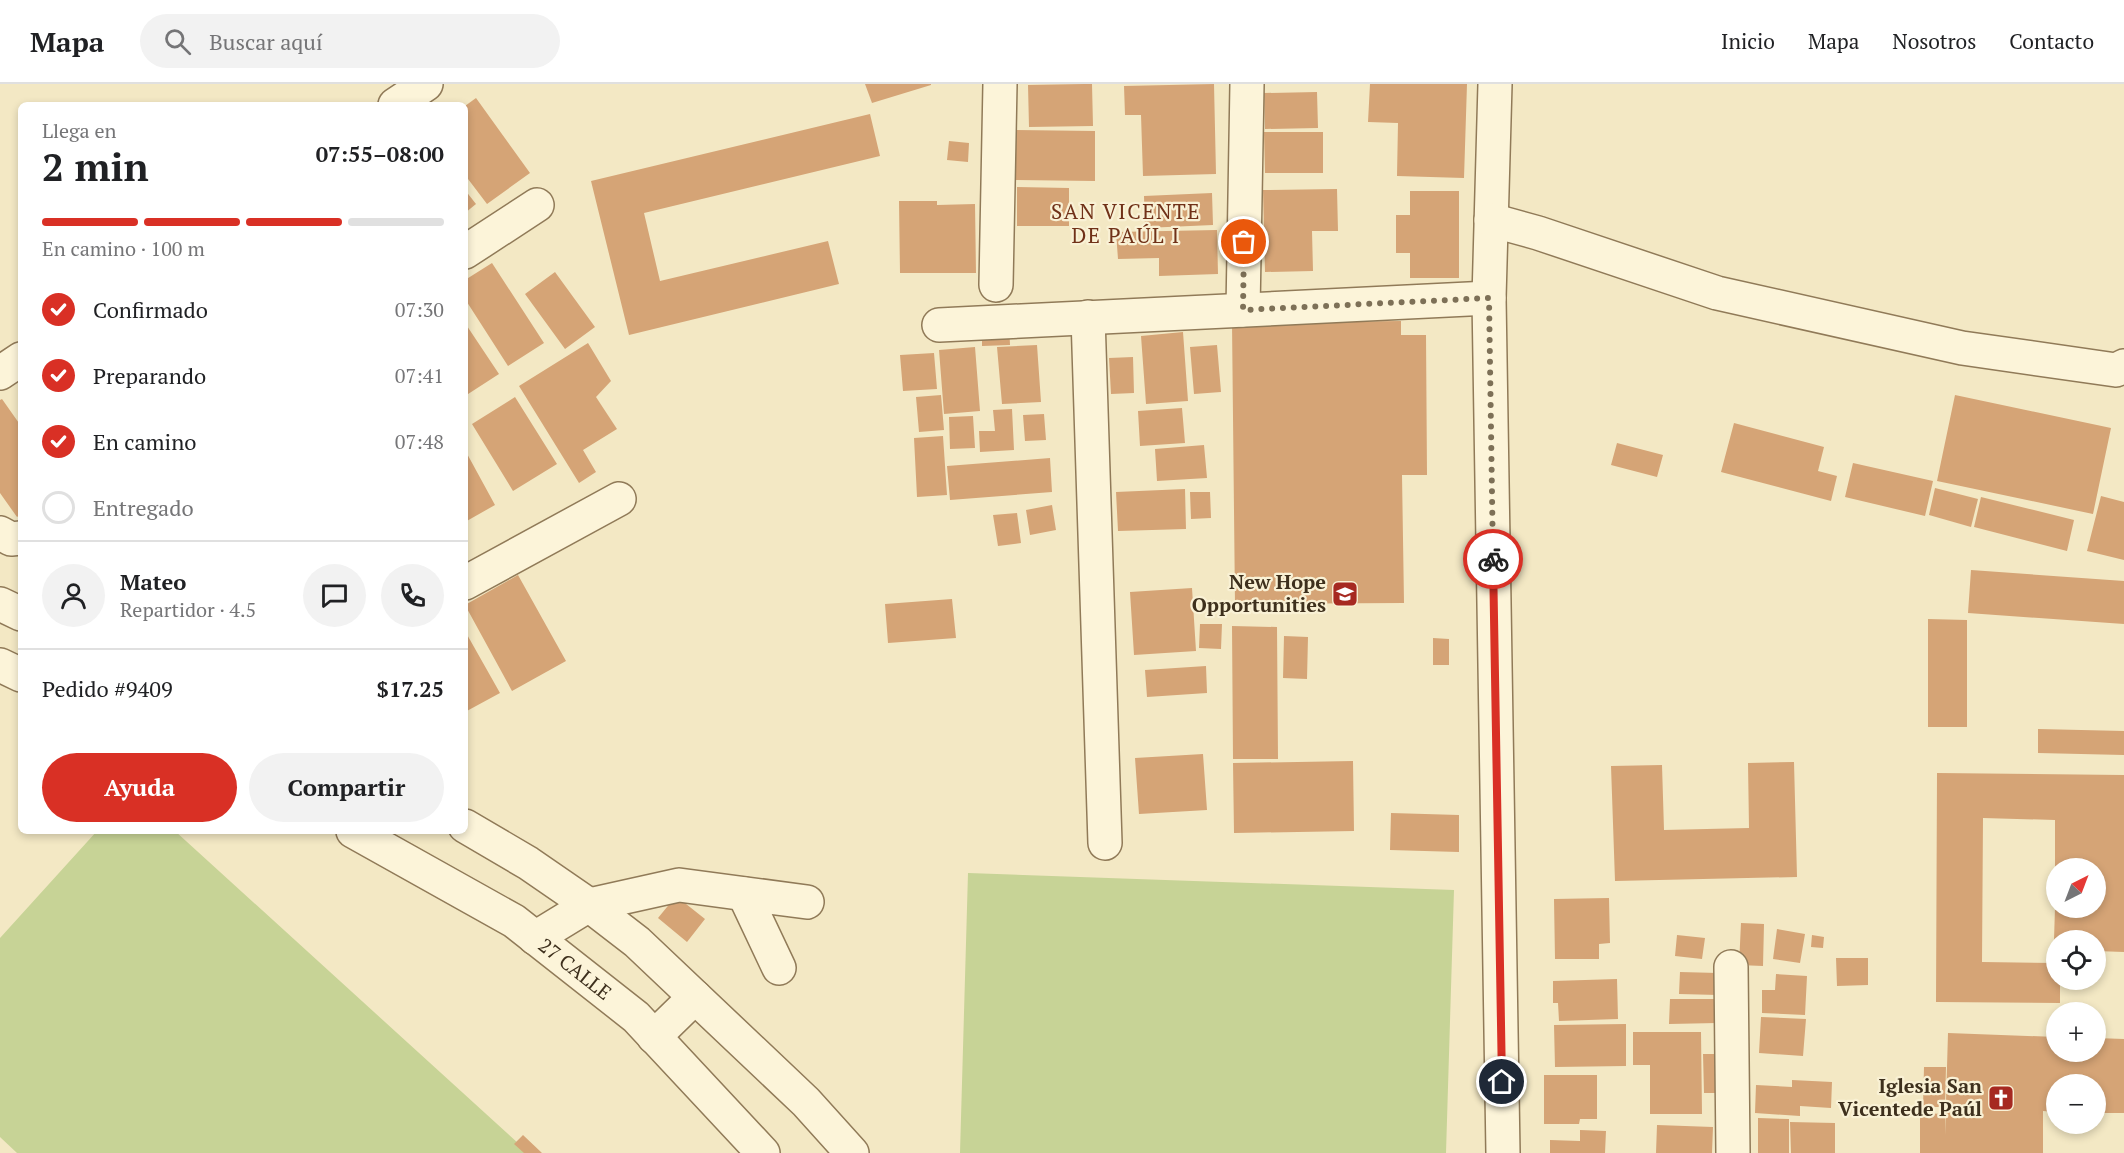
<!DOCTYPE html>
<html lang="es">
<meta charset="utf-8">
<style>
:root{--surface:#fff;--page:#f2f2f2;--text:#202124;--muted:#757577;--line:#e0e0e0;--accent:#d93025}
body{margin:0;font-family:"PT Serif",serif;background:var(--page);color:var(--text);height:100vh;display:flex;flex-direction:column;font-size:22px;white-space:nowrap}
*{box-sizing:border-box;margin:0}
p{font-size:20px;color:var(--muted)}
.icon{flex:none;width:33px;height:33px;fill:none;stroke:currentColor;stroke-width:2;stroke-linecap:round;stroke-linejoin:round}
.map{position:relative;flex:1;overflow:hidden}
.panel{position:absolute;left:18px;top:18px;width:450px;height:732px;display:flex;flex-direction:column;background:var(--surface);border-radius:9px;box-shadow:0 3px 9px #0003}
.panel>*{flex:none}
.needle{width:39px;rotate:42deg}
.tools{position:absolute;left:2046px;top:774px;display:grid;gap:12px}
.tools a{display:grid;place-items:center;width:60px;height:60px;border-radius:50%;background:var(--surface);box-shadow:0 3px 9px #0003;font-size:30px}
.pin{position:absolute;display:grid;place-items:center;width:51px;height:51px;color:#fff;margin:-26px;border:3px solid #fff;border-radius:50%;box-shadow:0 2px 6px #0007}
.courier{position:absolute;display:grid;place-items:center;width:60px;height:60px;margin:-30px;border:4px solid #d93025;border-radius:50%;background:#fff;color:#222;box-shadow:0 2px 8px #0007}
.head em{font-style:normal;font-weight:800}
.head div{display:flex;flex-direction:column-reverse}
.head{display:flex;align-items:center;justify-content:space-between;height:102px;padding:0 24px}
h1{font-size:39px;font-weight:800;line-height:45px}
.bar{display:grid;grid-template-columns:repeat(4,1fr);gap:9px 6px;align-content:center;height:72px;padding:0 24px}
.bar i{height:8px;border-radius:4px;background:var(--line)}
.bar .active{background:var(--accent)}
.bar p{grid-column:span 4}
.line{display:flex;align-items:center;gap:15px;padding:0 24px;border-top:2px solid var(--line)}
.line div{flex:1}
.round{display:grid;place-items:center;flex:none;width:63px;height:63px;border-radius:32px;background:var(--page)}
ol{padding:0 24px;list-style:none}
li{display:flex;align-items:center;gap:18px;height:66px}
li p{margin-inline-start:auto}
li .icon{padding:6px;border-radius:50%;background:var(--accent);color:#fff;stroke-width:4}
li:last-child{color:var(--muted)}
li i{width:33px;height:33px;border:3px solid var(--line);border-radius:50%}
.button{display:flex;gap:12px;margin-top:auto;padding:12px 24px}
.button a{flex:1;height:69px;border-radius:36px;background:var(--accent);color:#fff;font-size:24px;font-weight:800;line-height:69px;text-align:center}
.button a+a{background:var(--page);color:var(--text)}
header{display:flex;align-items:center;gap:36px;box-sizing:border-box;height:84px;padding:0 30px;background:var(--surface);border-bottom:2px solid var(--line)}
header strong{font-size:28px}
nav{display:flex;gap:33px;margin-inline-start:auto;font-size:21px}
.search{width:420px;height:54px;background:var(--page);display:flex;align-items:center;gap:15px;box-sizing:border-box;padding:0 21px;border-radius:33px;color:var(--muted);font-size:22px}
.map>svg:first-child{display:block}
.green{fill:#c7d396}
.building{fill:#d5a476}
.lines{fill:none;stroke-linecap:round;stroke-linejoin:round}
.minor-casing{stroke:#907a58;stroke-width:36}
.minor{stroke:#fcf4d9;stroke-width:33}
.done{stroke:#7d7057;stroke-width:6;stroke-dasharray:0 10.8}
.route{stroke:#d93025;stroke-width:8}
.labels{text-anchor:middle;stroke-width:4.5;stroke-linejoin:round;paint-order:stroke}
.poi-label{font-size:20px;font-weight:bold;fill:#3e301d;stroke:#f9f1d5;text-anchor:end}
.street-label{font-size:20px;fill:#3e301d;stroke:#f9f1d5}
.neighbourhood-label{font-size:21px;letter-spacing:1.5px;fill:#703118;stroke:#f9f1d5}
</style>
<header>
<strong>Mapa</strong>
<div class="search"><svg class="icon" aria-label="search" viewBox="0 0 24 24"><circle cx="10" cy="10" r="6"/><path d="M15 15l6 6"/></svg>Buscar aquí</div>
<nav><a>Inicio</a><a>Mapa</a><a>Nosotros</a><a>Contacto</a></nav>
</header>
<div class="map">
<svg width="2124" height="1069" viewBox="0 0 2124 1069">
<rect width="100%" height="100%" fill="#f3e8c4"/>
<path class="green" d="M97,747h78l354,322h-512l-17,-16v-199z
M968,789l486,17 -8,263h-486z"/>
<path class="building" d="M865,0h66v1l-59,18z
M1084,0h8l1,42 -64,1 -1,-42z
M1214,0l2,90 -73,2 -2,-61h-16l-1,-29z
M1370,0h97l-3,94 -67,-2 1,-53 -30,-1z
M1317,8l1,36 -53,1 -1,-36z
M476,14l54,75 -43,31 -22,-29v-69z
M870,30l10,42 -236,57 16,68 168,-40 11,43 -210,51 -38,-154z
M1014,46l81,1v50l-81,-1z
M1264,48h59v41h-58z
M949,57l20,2 -1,19 -21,-2z
M1017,103l52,1v38h-52z
M1337,105l1,42h-26l1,40 -48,1 -2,-82z
M465,106l11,14 -11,9z
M1410,107h49v87h-49v-25h-14v-38h14z
M1212,109l1,32 -68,3 -1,-32z
M899,117h38v4l38,-1 1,69h-76z
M1217,146l1,44 -59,2v-18l-41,1 -2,-27z
M492,179l52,80 -36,23 -43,-67v-19z
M555,188l40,55 -30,22 -40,-55z
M1401,237v14h25l1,140h-25l2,128 -169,1 -3,-281z
M465,239l34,51 -34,22z
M1009,239l1,22 -28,1v-22z
M1183,248l5,69 -42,3 -5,-68z
M588,259l23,38 -15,16 21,32 -34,21 13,22 -17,11 -60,-97z
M1037,261l4,57 -39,2 -5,-57z
M1217,261l4,47 -27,2 -4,-47z
M975,263l5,64 -36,3 -5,-64z
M934,269l3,36 -34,2 -3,-36z
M1133,273l1,36 -23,1 -2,-36z
M941,311l3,35 -25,2 -3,-35z
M1955,311l156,33 -18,86 -156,-33z
M515,313l42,67 -44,27 -41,-67z
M2,315l19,27v88l-4,3 -17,-24v-93z
M1182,324l3,35 -45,3 -2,-35z
M1012,325l2,41 -34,2 -1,-21h16l-2,-21z
M1044,330l2,26 -21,1 -2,-26z
M973,332l2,32 -25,1 -1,-32z
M1734,339l90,24 -6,24 19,5 -6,25 -110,-29z
M943,352l4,59 -30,2 -3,-59z
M1617,359l46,12 -6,22 -46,-12z
M1204,361l3,33 -50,3 -2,-32z
M465,366l30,55 -30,17z
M1050,374l2,34 -102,8 -3,-34z
M1853,379l80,18 -8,35 -80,-19z
M1935,404l43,11 -7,28 -42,-12z
M1185,405l1,40 -68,2 -2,-39z
M1190,408h20l1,26 -20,1z
M2101,412l23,6v58l-37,-9z
M1981,413l93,23 -7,31 -93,-24z
M1052,421l4,25 -26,5 -4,-25z
M1017,429l4,30 -23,3 -5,-31z
M1971,486l153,11v43l-156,-11z
M518,491l48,86 -54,30 -47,-86z
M1192,504l4,63 -62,4 -4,-63z
M952,515l4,39 -68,5 -3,-39z
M1928,535l39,1v107h-39z
M1200,540h22l-1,25 -22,-1z
M1232,542l45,1 1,132h-45z
M465,547l35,62 -35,19z
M1284,552l24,1 -1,42 -24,-1z
M1433,554l16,1v26h-16z
M1206,582l1,27 -60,4 -2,-27z
M2038,645l86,2v24l-86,-2z
M1203,670l4,56 -68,4 -4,-56z
M1353,677l1,70 -120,2 -1,-70z
M1794,678l3,115 -182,4 -4,-115 51,-1 2,65 85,-2 -1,-65z
M1937,689l187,2v177l-28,-1v-11h-42l1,-32h41v-40h-41v-48l-72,-2 -1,144 74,1v17h4v23l-124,-1z
M1391,729l68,2v37l-69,-2z
M676,812l29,23 -18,23 -29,-24z
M1609,814l1,45 -11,1v15h-44l-1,-60z
M1741,839l23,1 -1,42 -24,-1z
M1777,845l28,5 -5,29 -27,-4z
M1677,851l28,3 -3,21 -27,-3z
M1812,851l12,2 -1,11 -12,-1z
M1836,874h32v27l-31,1z
M1680,888l38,1v22l-39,-1z
M1776,890l31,2 -2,39 -43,-2v-23h13z
M1617,895l1,40 -59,2 -1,-18h-5v-22z
M1670,915h47v24l-48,1z
M1761,933l45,2 -3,37 -44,-3z
M1626,940v42l-71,1 -1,-42z
M1633,948h68l1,82h-52v-49h-17z
M1948,949l108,4v15h40v-14l28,1v74h-28v-29h-40v28l-13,-1v42h-123v-40l25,1v21z
M1703,970h18v39h-17z
M1924,983h22l-1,40h-22z
M1544,991h53v44h-17l-1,5h-35z
M1792,996l40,2 -1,26 -31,-2v10l-45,-3 1,-28 36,2z
M1758,1034l31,1v34h-31z
M1790,1038l45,1v30h-44z
M1657,1041l56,2 -1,26h-56z
M1580,1046l26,1 -1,22h-55v-13l30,1z
M523,1051l19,18h-18l-10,-9z"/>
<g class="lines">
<defs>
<g id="minor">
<path d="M1495,0l-6,214 14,855"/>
<path d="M395,21l31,-21"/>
<path d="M1491,136l47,13 179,60 245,55 154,22 8,-4"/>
<path d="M465,168l72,-47"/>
<path d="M996,201l4,-201"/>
<path d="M1243,226l4,-226"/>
<path d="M1088,233l17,526"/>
<path d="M939,241l550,-27"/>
<path d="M0,289l21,-14"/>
<path d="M0,449l11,6 10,-1"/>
<path d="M465,499l154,-84"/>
<path d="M0,520l21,10"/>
<path d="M0,581l21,10"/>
<path d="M465,742l63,37 61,42 48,37 169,160 46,51"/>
<path id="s1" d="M353,747l161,90 122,96 127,136"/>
<path d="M744,810l35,74"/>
<path d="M535,854l54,-33 90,-20 128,17"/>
<path d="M1731,883l2,186"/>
<path d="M654,953l41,-40"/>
</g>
</defs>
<use href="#minor" class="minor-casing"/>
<use href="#minor" class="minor"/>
</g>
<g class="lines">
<path class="done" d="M1244,158l-1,68 246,-12 4,261"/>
<path class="route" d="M1493,475l9,523"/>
</g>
<defs>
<symbol id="school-square" viewBox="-11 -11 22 22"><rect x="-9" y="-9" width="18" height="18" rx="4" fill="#a62921" stroke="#f9f1d5"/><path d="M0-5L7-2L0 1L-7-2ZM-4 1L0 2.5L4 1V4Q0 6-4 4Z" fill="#fff"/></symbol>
<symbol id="church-square" viewBox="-11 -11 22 22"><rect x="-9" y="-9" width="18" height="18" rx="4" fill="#a62921" stroke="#f9f1d5"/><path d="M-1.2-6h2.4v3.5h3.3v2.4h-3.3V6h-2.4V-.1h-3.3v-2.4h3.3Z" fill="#fff"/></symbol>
</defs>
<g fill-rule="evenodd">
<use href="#school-square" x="1330" y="495" width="30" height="30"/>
<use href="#church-square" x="1986" y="999" width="30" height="30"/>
</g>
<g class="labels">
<g class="poi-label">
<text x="1326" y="505">New Hope<tspan x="1326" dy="23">Opportunities</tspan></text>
<text x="1982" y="1009">Iglesia San<tspan x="1982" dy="23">Vicentede Paúl</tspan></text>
</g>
<g class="street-label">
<text dy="7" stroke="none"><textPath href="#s1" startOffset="262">27 CALLE</textPath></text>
</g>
<g class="neighbourhood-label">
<text x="1126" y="135">SAN VICENTE<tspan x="1126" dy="24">DE PAÚL I</tspan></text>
</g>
</g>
</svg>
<div class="tools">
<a><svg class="needle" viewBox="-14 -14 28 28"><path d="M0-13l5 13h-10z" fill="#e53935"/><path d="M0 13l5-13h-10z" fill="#757577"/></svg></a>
<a><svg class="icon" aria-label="locate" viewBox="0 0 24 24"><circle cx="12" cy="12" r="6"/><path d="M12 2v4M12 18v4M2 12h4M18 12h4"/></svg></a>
<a>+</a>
<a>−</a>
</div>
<div class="pin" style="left:1244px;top:158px;background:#ea580c"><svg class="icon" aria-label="bag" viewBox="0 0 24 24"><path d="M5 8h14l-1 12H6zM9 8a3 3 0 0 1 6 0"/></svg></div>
<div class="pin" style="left:1502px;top:998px;background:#1f2937"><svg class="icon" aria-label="home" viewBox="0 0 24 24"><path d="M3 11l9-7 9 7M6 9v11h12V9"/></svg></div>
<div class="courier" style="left:1493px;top:475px"><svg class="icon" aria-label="bike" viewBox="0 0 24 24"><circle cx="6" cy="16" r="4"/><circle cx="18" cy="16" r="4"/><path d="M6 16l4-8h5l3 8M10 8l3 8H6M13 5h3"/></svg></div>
<section class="panel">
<div class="head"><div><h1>2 min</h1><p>Llega en</p></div><em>07:55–08:00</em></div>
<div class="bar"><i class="active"></i><i class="active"></i><i class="active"></i><i></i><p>En camino · 100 m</p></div>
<ol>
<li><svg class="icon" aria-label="check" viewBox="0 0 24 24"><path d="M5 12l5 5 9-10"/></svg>Confirmado<p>07:30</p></li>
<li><svg class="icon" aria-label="check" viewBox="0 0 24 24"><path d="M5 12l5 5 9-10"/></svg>Preparando<p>07:41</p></li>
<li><svg class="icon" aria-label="check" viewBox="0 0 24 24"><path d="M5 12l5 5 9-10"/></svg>En camino<p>07:48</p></li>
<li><i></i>Entregado</li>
</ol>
<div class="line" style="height:108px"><a class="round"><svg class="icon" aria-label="person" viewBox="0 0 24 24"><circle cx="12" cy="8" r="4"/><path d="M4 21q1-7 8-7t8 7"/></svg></a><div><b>Mateo</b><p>Repartidor · 4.5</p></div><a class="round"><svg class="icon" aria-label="chat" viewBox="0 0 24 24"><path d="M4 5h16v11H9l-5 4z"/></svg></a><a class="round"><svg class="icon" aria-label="phone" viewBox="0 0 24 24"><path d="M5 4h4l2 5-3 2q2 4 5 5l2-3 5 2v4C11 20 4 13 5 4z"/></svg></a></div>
<div class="line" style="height:78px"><div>Pedido #9409</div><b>$17.25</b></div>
<div class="button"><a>Ayuda</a><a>Compartir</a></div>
</section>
</div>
